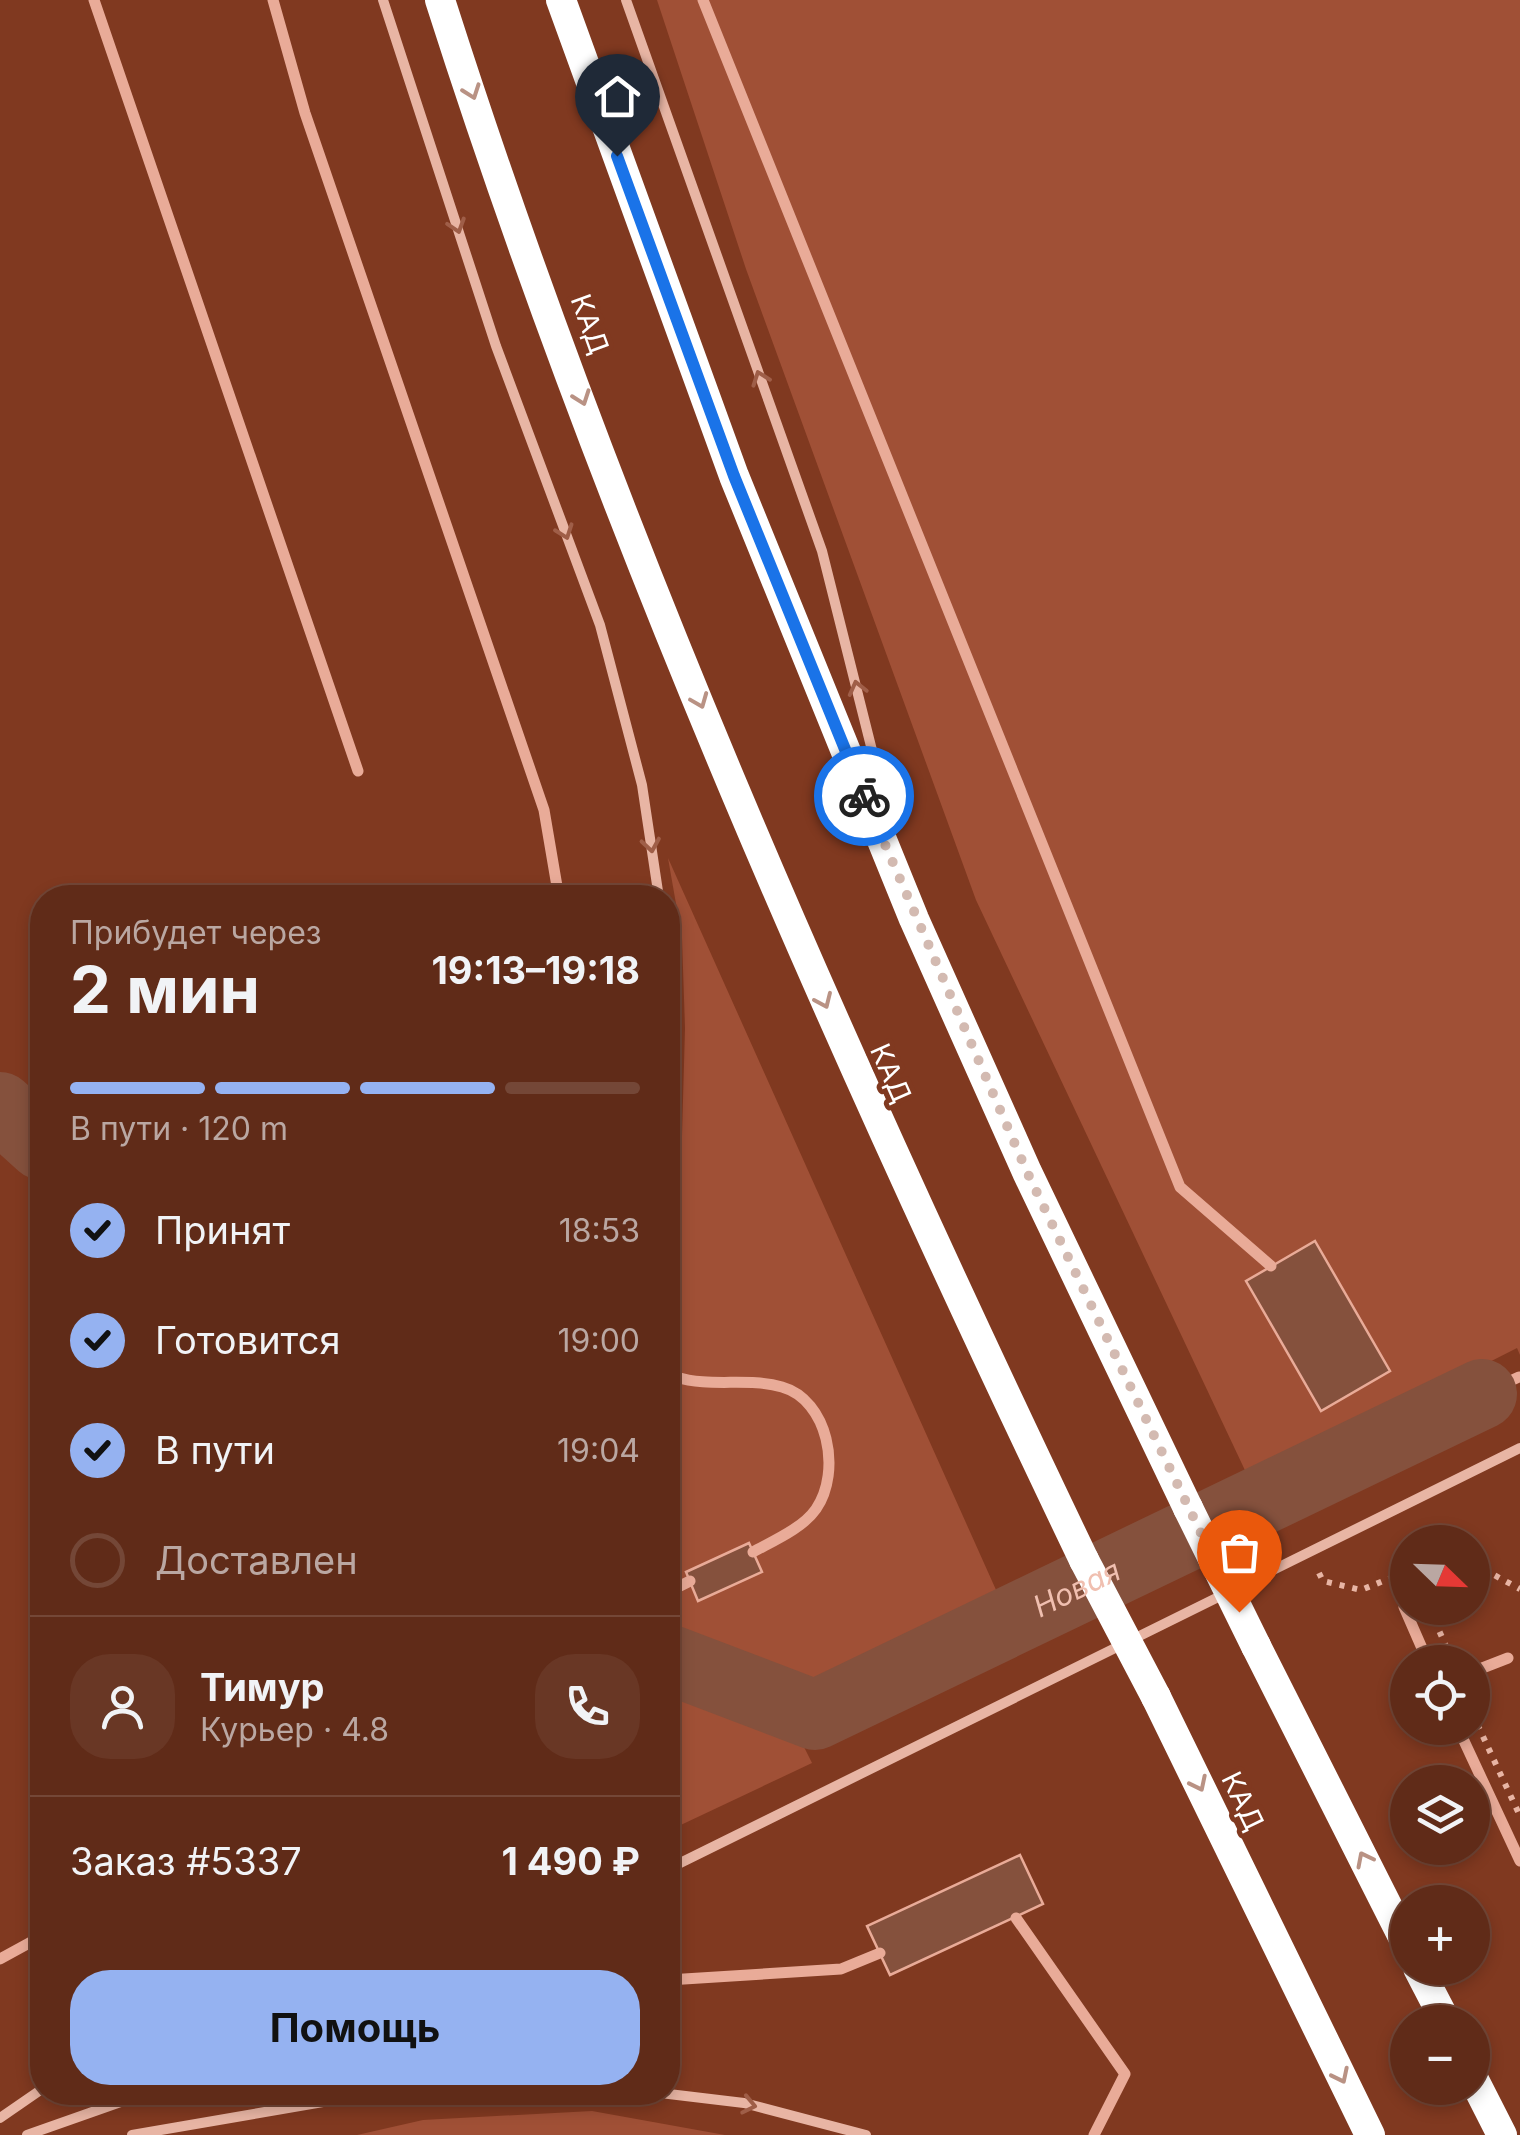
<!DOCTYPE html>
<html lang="ru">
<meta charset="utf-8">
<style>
:root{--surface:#602b18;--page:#693725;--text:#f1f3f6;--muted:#baa7a2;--line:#744737;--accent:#95b2f1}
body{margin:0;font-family:Inter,sans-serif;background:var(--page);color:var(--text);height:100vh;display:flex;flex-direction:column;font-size:38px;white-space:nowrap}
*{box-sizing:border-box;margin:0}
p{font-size:32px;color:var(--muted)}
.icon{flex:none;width:55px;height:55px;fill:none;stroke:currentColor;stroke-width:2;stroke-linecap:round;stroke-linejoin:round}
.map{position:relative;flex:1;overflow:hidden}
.details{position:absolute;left:30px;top:885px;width:650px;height:1220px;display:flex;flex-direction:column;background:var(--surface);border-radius:40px;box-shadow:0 5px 15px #0003,0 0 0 2px var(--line)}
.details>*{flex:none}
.needle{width:65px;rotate:113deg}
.fabs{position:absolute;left:1390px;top:1525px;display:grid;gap:20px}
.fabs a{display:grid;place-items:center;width:100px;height:100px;border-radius:50%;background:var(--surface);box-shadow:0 5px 15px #0003,0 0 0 2px var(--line);font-size:50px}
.pin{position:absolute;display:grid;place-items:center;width:85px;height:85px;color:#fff;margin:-102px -42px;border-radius:50% 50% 50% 0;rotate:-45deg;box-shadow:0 0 10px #0007}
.pin .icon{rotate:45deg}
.courier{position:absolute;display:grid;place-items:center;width:100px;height:100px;margin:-50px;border:8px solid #1a73e8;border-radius:50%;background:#fff;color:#222;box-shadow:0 2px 12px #0007}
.summary em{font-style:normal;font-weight:700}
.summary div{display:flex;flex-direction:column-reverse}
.summary{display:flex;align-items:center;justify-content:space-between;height:170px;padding:0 40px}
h1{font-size:65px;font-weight:700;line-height:75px}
.bar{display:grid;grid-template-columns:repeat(4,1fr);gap:15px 10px;align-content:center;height:120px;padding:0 40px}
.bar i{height:12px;border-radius:8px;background:var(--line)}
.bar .current{background:var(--accent)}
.bar p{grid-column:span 4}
.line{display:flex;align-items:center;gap:25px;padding:0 40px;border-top:2px solid var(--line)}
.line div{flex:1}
.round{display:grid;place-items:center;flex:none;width:105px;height:105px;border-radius:40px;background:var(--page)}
ol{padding:0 40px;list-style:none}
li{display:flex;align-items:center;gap:30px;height:110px}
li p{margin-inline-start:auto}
li .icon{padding:10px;border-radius:50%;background:var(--accent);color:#111;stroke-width:4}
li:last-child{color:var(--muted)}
li i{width:55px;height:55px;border:5px solid var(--line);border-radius:50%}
.primary-button{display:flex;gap:20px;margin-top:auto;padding:20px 40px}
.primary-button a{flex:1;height:115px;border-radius:40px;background:var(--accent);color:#111;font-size:40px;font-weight:700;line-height:115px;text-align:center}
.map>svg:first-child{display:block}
.green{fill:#a05036}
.water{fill:#85513d;stroke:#e9ab98;stroke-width:2.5}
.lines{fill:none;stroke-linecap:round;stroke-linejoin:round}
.stream{stroke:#e9ab98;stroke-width:11}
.river{stroke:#85513d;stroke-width:70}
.path{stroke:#e8b5a4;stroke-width:6;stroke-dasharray:5 8;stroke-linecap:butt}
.street{stroke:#e8b5a4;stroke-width:10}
.highway{stroke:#fff;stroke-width:30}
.highway-bridge{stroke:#fff;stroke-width:30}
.oneway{stroke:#b99284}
.oneway2{stroke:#9f5e48}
.done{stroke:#d3bab1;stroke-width:10;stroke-dasharray:0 18}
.route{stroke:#1a73e8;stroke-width:12}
.labels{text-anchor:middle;stroke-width:10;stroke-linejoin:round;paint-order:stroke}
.street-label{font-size:28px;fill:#fff;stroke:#803920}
.water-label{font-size:30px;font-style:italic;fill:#f0bfb0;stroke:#803920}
</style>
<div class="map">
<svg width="1520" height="2135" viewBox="0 0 1520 2135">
<rect width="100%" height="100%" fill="#803920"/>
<path class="green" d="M657,0h863v1355l-3,-7 -266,135 -275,-583 -230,-631z
M668,858l333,743 -183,95 -150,-52v-390l14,-118 3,-108 -3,-90z
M668,1680l134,63 10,20 -144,68z
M592,2111l133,24h-368l66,-15z"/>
<path class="water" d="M1315,1241l75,130 -69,40 -75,-130z
M749,1543l13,29 -64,29 -12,-29z
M1020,1855l23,49 -153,71 -23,-49z"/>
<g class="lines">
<path class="stream" d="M94,0l264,771
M273,0l32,113 239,697 15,88
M703,0l477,1187 91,79
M676,1377c34,11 72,0 106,10 46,13 60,84 34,122 -13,19 -43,32 -63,43
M1482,1394l37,-17
M668,1592l22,-11
M1404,1607l24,55
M1472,1672l36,-14
M1458,1728l62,133
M1016,1918l109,156 -31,61
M0,1959l42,-23
M668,1980l173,-11 39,-16"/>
<g class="river">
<path d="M0,1107l42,38"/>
<path id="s1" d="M668,1659l147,56 667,-321"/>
</g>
<path class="path" d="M1472,1563l48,26
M1319,1573l4,8 38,9 47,-19
M1429,1608l24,54
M1472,1713l48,103"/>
<path class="street" d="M383,0l113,346 104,279 42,160 17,113
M626,0l196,551 69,275
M668,1869l852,-421
M652,2092l92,11 122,32
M0,2118l42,-29
M27,2135l122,-43
M132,2135l249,-43"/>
<path class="highway" d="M440,0c171,536 401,1053 644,1560
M561,0l173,476 180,443 113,253 161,336
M1256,1646l152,301
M1156,1697l214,438
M1418,1968l28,54
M1472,2076l30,59"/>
<path class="highway-bridge" d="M1188,1508l68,138
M1084,1560l72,137"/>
</g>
<defs><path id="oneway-chevron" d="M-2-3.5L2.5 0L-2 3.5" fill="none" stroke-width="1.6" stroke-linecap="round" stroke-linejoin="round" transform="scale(2.5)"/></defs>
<g class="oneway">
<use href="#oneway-chevron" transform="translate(472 92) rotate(70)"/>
<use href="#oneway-chevron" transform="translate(582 398) rotate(70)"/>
<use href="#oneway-chevron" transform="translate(700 701) rotate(68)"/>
<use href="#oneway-chevron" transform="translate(824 1001) rotate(66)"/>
<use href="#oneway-chevron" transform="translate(1199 1784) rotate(64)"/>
<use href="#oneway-chevron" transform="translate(1364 1859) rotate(-117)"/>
<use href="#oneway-chevron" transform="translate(1341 2076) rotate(64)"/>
</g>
<g class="oneway2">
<use href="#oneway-chevron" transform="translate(457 226) rotate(72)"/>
<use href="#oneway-chevron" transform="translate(760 378) rotate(-110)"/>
<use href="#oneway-chevron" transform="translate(565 532) rotate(70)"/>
<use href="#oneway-chevron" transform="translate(857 688) rotate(-104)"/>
<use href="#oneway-chevron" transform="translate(651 845) rotate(81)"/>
<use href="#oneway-chevron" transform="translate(749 2105) rotate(12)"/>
</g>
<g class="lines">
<path class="done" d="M864,796l163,376 212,440"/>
<path class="route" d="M617,156l117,320 130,320"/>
</g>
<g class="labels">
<g class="street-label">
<text transform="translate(590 324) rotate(70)" y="10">КАД</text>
<text transform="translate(891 1073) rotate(66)" y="10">КАД</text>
<text transform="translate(1243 1801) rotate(64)" y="10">КАД</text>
</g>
<g class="water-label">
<text dy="10" stroke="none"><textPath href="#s1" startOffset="448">Новая</textPath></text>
</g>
</g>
</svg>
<div class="fabs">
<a><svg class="needle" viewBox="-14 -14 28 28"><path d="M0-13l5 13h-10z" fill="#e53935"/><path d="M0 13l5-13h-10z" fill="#baa7a2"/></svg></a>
<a><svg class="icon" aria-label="locate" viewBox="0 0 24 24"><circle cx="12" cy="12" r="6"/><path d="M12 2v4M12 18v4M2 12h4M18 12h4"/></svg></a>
<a><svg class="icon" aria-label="layers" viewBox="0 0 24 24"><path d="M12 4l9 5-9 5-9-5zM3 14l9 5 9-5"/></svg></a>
<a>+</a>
<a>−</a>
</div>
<div class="pin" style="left:1239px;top:1612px;background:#ea580c"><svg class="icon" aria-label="bag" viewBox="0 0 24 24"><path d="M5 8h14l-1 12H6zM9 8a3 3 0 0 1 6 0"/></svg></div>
<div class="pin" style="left:617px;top:156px;background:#1f2937"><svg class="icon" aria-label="home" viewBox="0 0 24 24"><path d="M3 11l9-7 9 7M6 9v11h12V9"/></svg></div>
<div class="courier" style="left:864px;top:796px"><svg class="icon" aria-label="bike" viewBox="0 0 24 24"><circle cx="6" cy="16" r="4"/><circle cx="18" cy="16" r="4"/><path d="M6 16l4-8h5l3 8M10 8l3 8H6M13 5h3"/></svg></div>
<section class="details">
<div class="summary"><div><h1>2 мин</h1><p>Прибудет через</p></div><em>19:13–19:18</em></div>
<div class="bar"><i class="current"></i><i class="current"></i><i class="current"></i><i></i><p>В пути · 120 m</p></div>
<ol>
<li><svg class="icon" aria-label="check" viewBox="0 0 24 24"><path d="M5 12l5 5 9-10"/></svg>Принят<p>18:53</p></li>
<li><svg class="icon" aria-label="check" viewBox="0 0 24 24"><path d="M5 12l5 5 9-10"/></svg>Готовится<p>19:00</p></li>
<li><svg class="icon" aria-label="check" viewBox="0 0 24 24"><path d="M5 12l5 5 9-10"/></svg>В пути<p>19:04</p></li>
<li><i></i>Доставлен</li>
</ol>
<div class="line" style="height:180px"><a class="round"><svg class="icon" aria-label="person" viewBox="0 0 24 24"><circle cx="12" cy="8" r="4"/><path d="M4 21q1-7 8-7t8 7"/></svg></a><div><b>Тимур</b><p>Курьер · 4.8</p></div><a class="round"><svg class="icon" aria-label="phone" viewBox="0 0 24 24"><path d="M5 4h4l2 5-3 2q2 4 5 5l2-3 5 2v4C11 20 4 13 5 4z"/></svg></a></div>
<div class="line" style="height:130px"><div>Заказ #5337</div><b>1 490 ₽</b></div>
<div class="primary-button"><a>Помощь</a></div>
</section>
</div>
